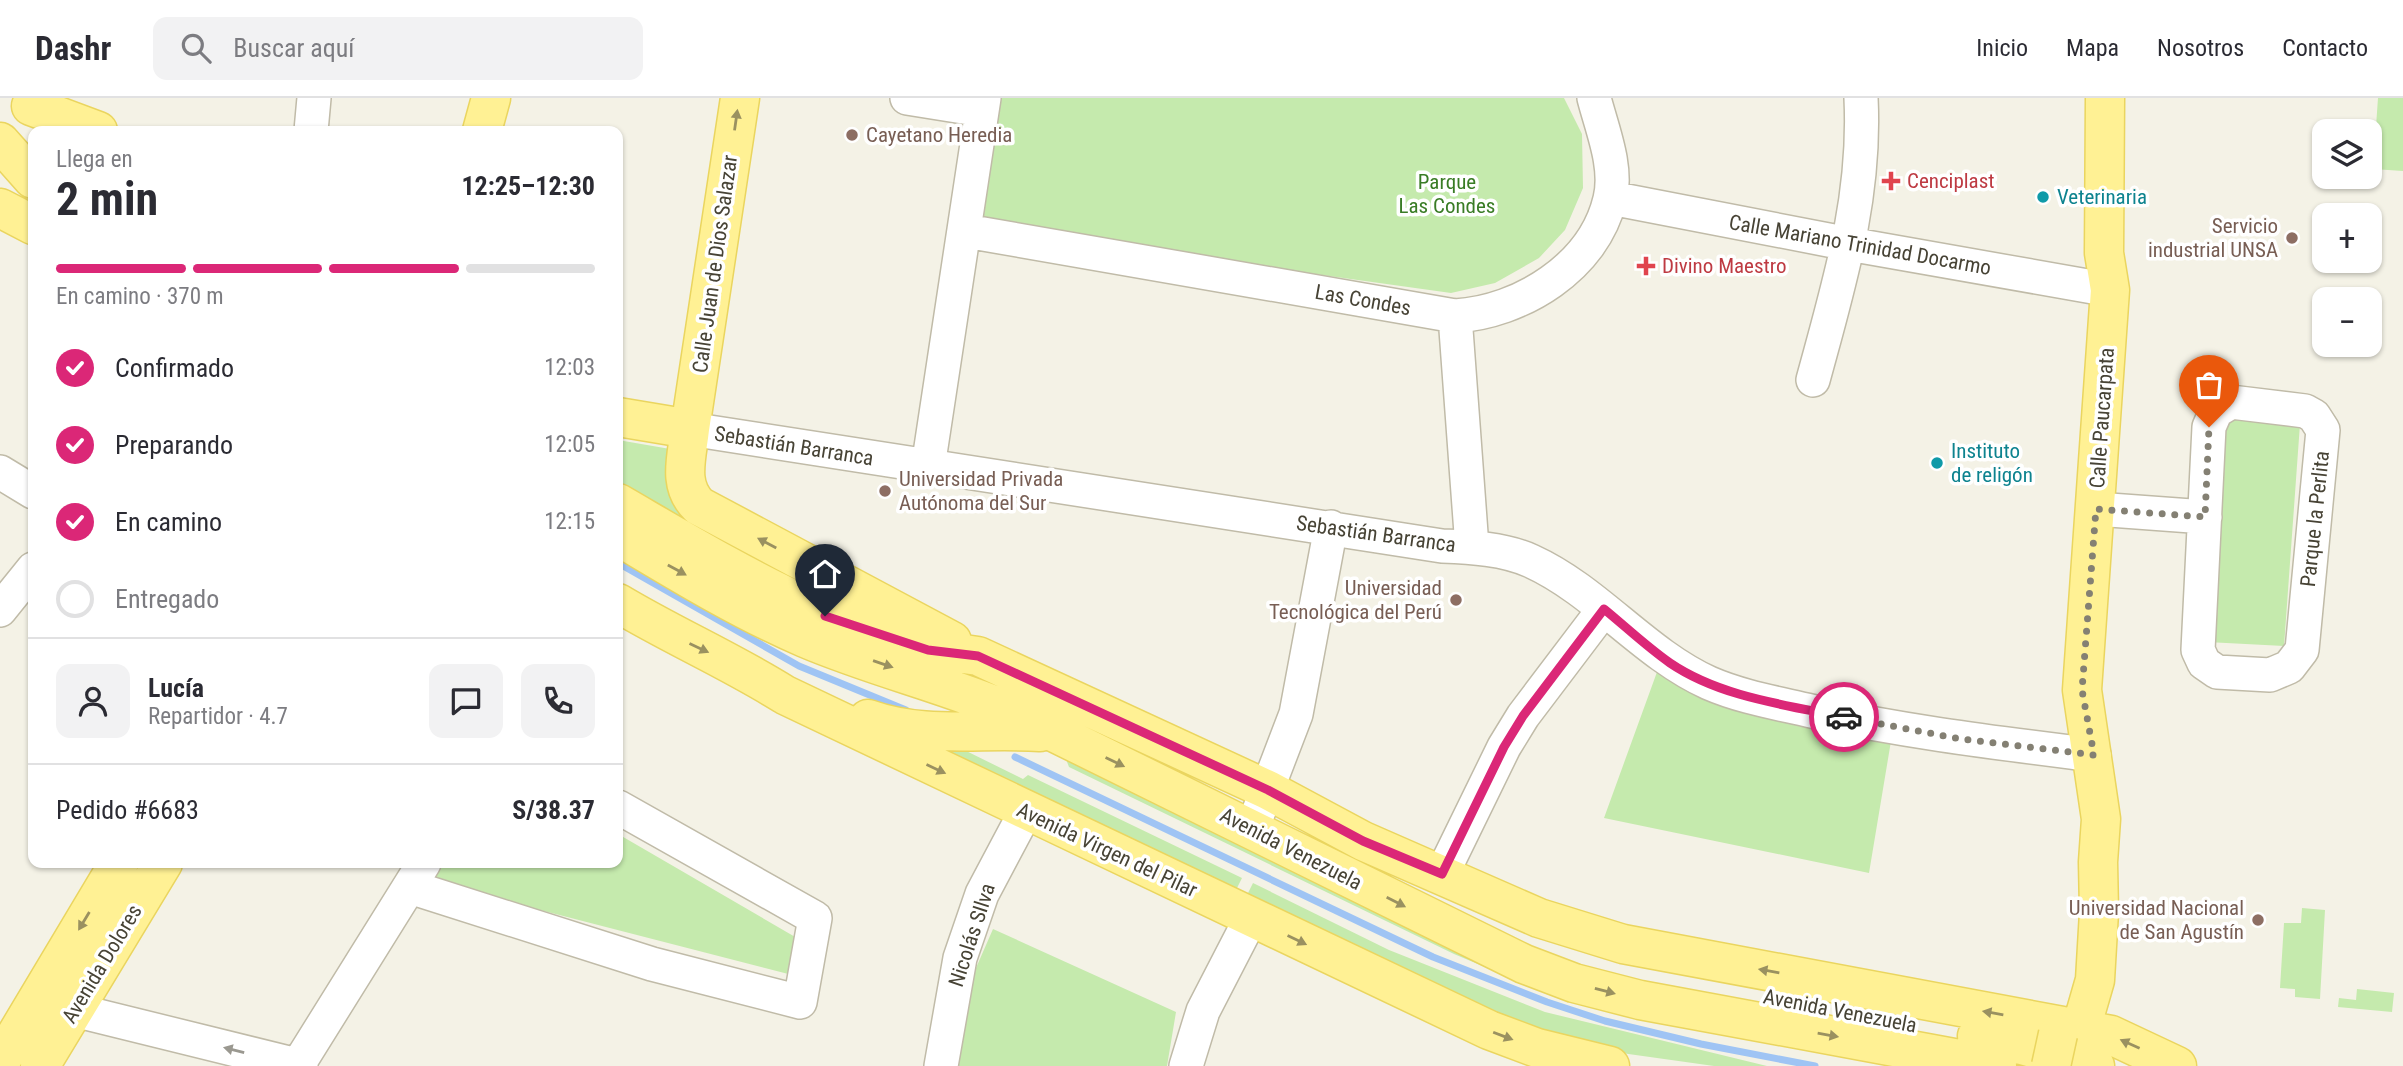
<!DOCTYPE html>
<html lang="es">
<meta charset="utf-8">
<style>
:root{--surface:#fff;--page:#f2f2f3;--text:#2b2b33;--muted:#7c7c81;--line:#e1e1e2;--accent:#db2777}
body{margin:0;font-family:"Roboto Condensed",sans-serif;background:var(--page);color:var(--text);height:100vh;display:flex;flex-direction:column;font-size:26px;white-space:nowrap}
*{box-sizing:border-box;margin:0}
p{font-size:23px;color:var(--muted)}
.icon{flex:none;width:38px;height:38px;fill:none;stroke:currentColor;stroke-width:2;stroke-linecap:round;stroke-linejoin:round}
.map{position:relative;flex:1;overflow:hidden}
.details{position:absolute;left:28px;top:28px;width:595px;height:742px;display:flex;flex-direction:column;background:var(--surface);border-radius:14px;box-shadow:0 2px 5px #0004}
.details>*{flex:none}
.buttons{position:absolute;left:2312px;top:21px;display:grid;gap:14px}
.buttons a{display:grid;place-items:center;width:70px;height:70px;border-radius:14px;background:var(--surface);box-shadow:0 2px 5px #0004;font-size:35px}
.pin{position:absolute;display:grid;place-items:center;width:60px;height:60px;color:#fff;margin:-72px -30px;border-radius:50% 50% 50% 0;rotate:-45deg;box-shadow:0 0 7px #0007}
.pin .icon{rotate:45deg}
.courier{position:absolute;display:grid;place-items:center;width:70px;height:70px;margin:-35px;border:5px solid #db2777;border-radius:50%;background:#fff;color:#222;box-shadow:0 2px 9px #0007}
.headline em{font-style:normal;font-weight:700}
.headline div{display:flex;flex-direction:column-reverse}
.headline{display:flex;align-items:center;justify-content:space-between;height:119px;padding:0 28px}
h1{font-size:46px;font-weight:700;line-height:52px}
.bar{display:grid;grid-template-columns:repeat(4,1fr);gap:10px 7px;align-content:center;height:84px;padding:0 28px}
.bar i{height:9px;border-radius:5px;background:var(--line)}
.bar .on{background:var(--accent)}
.bar p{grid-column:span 4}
.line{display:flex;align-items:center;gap:18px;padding:0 28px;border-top:2px solid var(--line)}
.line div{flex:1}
.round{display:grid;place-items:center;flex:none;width:74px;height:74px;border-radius:14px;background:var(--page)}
ol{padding:0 28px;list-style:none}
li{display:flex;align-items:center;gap:21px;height:77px}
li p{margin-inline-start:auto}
li .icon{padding:7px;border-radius:50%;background:var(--accent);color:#fff;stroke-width:4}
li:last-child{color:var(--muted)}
li i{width:38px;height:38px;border:4px solid var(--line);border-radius:50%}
header{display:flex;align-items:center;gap:42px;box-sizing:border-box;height:98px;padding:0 35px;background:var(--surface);border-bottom:2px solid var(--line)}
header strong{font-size:33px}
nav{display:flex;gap:38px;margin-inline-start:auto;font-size:24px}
.search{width:490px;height:63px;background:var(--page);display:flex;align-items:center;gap:18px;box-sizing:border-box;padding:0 24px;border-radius:14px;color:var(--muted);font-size:26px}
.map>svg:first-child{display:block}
.green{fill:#c5eaad}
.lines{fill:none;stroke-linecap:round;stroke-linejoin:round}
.stream{stroke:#9fc4f4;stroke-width:7}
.minor-casing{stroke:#c0bba8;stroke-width:36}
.major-casing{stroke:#ead55f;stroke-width:41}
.minor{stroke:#fff;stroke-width:33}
.major{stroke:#fff194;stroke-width:38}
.major-bridge-casing{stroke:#ead55f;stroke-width:41;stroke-linecap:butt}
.major-bridge{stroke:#fff194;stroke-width:38}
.oneway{fill:#9a9160}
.oneway2{fill:#9a9890}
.done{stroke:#848073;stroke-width:7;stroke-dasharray:0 12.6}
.route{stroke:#db2777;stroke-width:9}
.education-dot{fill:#8d6e63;stroke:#fff;stroke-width:2.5}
.health-dot{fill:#e0444e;stroke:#fff;stroke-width:2.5}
.culture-dot{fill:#0f9aa8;stroke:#fff;stroke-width:2.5}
.labels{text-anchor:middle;stroke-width:7;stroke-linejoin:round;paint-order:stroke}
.education-label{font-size:21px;fill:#785e54;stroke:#fff;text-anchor:end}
.health-label{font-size:21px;fill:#be3a42;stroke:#fff;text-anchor:start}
.park-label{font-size:21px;fill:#397c25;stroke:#fff}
.culture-label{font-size:21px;fill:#0d838f;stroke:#fff;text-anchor:start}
.street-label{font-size:21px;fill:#474335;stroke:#fff}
</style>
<header>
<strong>Dashr</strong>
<div class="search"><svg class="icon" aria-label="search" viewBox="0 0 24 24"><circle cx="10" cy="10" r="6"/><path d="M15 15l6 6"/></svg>Buscar aquí</div>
<nav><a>Inicio</a><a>Mapa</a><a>Nosotros</a><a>Contacto</a></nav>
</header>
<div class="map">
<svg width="2403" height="968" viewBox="0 0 2403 968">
<rect width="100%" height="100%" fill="#f4f2e6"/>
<path class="green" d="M998,0h566l18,36 1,54 -18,42 -26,28 -44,25 -44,10 -473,-66z
M2378,0h25v73l-30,-2z
M2222,317l78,9 -16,222 -77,-4z
M618,342l58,10 -7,37 8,22 155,87 -1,5 -213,-114z
M1657,574c76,44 149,52 234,69l-22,132 -265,-55z
M946,643l77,38 5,-4 214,103 -8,16 -294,-137z
M1064,656l485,240 -95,-40 -385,-187z
M618,736l191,111 -9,32 -376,-97 10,-17h184z
M1253,785l136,67 156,62 222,54h-53l-114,-16 -63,-16 -292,-135z
M2302,810l23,2 -5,89 -25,-2v-8l-15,-1 4,-65h17z
M993,831l183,83 -9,54h-212l14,-82z
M2357,891l37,4 -2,19 -54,-5 1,-9 17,2z"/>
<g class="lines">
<path class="stream" d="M618,465l181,103 107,44
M1015,659l418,200 114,45 58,19 96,23 114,22"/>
<defs>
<path id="minor" d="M907,0l75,12
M311,33l3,-33
M1611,100l238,46 261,46
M966,133l489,85c66,-4 139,-49 155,-117 8,-32 -8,-70 -16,-101
M1455,218l17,231
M1813,282c26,-96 53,-182 48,-282
M2231,304l74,9 9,5 9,14 -21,220 -13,17 -19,8 -53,-3 -13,-9 -6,-13 11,-223 7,-16z
M690,331l752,117c28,1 63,3 89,15 66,30 112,92 178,122 32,14 68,20 102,28 94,21 188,32 283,44
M928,369l56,-369
M0,374l33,20
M2096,411l109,8
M0,512l33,-41
M1252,731l44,-115 35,-187
M1442,776l62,-127 19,-31 81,-107
M410,789l242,77 148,38 15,-84 -197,-111
M54,899l20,13 227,56
M298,967l126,-202
M941,968l19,-108 22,-64 44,-83
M1186,968l17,-55 48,-93"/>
<path id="major" d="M740,0l-50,331c-3,28 -13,56 9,77l253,135
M31,8l67,25
M482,33l9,-33
M0,44l33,37
M0,110l33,17
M618,319l72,12
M618,405c114,66 226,137 360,153l290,134 95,51 176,77 84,26 488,91 66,31
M618,438c60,36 122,74 187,102 70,30 146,47 216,78l503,248 50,19 66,17 357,66
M618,505c55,33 113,58 167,92l704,335 48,18 73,18
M868,621c56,20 113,9 172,13
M1977,938l45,9 73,21
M2078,941l17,-59 4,-68 -1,-50 3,-43 -19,-129 28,-400 -6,-37 1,-155
M0,964l119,-199
M40,968l123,-203"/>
</defs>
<use href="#minor" class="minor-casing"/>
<use href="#major" class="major-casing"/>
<use href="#minor" class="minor"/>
<use href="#major" class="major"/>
<defs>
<path id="major-bridge" d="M2051,968l7,-32"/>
</defs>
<use href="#major-bridge" class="major-bridge-casing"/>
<use href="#major-bridge" class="major-bridge"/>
</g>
<defs><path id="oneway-solid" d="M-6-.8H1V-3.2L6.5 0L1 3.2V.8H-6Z" transform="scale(1.75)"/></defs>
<g class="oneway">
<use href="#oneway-solid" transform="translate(736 22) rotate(-82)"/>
<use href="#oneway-solid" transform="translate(767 445) rotate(-152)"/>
<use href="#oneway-solid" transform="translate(677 472) rotate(29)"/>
<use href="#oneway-solid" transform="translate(699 550) rotate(25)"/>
<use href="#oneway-solid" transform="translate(883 566) rotate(19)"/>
<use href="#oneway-solid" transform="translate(1115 664) rotate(26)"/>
<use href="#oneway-solid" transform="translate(936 671) rotate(25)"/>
<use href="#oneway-solid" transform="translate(1396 804) rotate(27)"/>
<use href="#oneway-solid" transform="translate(84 823) rotate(121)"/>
<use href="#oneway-solid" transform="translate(1297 842) rotate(26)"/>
<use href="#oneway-solid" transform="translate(1769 873) rotate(-170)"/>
<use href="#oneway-solid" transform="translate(1605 893) rotate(15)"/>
<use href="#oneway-solid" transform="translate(1993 915) rotate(-170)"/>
<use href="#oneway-solid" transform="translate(1828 937) rotate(10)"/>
<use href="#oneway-solid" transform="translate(1503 938) rotate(21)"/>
<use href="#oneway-solid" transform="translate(2130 946) rotate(-156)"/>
</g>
<use class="oneway2" href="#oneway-solid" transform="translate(234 952) rotate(-166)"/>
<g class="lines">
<path class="done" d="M1844,619l117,22 133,16 -12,-65 14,-181 109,8 4,-90"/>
<path class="route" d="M825,518l103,34 50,6 290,134 95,51 79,33 62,-127 19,-31 81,-107c22,18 43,38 66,54 50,34 116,42 174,54"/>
</g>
<g class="education-dot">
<circle cx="852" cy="37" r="7"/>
<circle cx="2292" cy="140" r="7"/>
<circle cx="885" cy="393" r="7"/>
<circle cx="1456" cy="502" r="7"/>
<circle cx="2258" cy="822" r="7"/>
</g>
<g class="health-dot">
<path d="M1887.5 72.5h7v7h7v7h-7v7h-7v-7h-7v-7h7z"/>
<path d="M1642.5 157.5h7v7h7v7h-7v7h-7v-7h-7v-7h7z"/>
</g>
<g class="culture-dot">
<circle cx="2043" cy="99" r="7"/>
<circle cx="1937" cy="365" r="7"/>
</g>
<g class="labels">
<g class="education-label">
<text x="866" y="44" text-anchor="start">Cayetano Heredia</text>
<text x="2278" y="135">Servicio<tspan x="2278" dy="24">industrial UNSA</tspan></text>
<text x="899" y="388" text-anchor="start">Universidad Privada<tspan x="899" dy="24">Autónoma del Sur</tspan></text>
<text x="1442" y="497">Universidad<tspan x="1442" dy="24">Tecnológica del Perú</tspan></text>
<text x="2244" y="817">Universidad Nacional<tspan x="2244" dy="24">de San Agustín</tspan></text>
</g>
<g class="health-label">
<text x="1907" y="90">Cenciplast</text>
<text x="1662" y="175">Divino Maestro</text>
</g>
<g class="park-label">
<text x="1447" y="91">Parque<tspan x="1447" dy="24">Las Condes</tspan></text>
</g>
<g class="culture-label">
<text x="2057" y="106">Veterinaria</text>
<text x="1951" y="360">Instituto<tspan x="1951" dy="24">de religón</tspan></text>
</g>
<g class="street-label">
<text transform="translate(1860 147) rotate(10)" y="7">Calle Mariano Trinidad Docarmo</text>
<text transform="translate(715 166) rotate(-82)" y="7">Calle Juan de Dios Salazar</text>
<text transform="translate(1363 202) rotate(10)" y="7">Las Condes</text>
<text transform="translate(2102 320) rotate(-86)" y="7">Calle Paucarpata</text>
<text transform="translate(794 348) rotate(9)" y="7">Sebastián Barranca</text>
<text transform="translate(2315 421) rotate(-84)" y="7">Parque la Perlita</text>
<text transform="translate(1376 436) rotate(8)" y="7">Sebastián Barranca</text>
<text transform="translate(1291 751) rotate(27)" y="7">Avenida Venezuela</text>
<text transform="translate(1107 752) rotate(25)" y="7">Avenida Virgen del Pilar</text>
<text transform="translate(972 837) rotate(-72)" y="7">Nicolás SIlva</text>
<text transform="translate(102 866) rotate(-59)" y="7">Avenida Dolores</text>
<text transform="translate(1840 913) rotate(11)" y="7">Avenida Venezuela</text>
</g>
</g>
</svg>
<div class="buttons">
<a><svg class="icon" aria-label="layers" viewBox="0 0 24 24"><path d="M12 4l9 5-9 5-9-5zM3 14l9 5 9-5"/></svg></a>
<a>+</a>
<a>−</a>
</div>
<div class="pin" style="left:2209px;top:329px;background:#ea580c"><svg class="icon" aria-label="bag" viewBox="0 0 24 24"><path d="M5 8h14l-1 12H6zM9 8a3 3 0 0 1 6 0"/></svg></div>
<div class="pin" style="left:825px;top:518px;background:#1f2937"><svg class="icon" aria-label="home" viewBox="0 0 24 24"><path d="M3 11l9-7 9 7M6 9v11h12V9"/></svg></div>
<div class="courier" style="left:1844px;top:619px"><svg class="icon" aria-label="car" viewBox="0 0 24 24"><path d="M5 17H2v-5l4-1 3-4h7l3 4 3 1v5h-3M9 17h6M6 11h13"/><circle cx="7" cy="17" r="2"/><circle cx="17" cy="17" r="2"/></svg></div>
<section class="details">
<div class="headline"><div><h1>2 min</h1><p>Llega en</p></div><em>12:25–12:30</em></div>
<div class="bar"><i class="on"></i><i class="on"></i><i class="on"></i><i></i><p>En camino · 370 m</p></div>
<ol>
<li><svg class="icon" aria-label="check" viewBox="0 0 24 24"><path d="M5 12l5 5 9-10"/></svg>Confirmado<p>12:03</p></li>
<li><svg class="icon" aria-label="check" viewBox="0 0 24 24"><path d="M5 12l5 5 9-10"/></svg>Preparando<p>12:05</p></li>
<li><svg class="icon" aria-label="check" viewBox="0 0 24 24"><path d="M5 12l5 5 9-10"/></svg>En camino<p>12:15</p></li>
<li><i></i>Entregado</li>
</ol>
<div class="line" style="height:126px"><a class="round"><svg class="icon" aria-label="person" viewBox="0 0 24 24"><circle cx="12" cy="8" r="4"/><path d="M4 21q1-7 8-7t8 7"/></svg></a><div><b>Lucía</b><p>Repartidor · 4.7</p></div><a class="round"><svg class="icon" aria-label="chat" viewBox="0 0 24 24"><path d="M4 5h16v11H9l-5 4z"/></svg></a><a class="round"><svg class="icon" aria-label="phone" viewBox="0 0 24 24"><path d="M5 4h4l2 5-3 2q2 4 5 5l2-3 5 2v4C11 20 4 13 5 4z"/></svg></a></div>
<div class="line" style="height:91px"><div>Pedido #6683</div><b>S/38.37</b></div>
</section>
</div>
